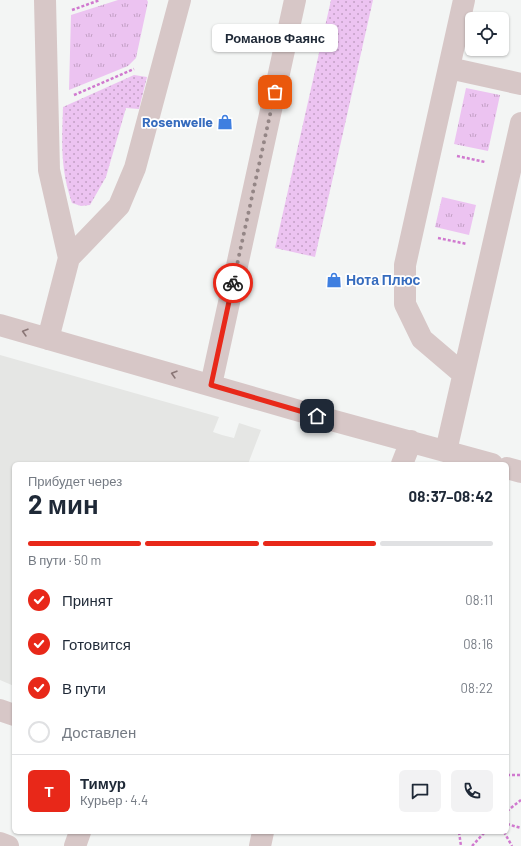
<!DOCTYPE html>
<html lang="ru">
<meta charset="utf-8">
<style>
:root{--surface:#fff;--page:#f2f2f3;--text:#1f2937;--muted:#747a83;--line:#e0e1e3;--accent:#e82819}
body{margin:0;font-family:Barlow,sans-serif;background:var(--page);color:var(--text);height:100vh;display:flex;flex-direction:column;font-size:15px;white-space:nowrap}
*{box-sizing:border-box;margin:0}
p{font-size:13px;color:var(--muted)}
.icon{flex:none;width:22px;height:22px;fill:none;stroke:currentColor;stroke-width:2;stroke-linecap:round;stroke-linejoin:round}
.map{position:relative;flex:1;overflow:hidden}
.sheet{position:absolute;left:12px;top:462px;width:497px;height:372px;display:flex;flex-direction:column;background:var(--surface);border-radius:6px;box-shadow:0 1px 3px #0004}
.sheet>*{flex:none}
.tools{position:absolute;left:465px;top:12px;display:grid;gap:8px}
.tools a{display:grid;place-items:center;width:44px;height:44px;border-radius:6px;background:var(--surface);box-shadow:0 1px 3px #0004;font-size:20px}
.pin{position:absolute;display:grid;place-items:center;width:34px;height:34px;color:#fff;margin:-17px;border-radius:8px;box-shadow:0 2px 6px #0006}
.courier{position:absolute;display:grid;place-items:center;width:40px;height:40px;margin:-20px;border:3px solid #e82819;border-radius:50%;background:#fff;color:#222;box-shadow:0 1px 5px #0007}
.bubble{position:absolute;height:28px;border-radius:6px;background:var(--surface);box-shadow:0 1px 3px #0004;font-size:13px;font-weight:700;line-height:28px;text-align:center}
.overview em{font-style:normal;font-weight:700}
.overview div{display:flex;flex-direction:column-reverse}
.overview{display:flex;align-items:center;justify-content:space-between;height:68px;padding:0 16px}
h1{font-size:26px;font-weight:700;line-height:30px}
.bar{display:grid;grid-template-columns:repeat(4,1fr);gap:6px 4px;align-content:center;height:48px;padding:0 16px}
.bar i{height:5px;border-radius:3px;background:var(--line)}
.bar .current{background:var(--accent)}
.bar p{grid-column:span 4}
.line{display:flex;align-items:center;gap:10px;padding:0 16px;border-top:1px solid var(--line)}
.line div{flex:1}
.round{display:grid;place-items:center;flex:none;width:42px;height:42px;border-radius:6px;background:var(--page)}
ol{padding:0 16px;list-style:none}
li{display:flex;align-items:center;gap:12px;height:44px}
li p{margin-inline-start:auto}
li .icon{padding:4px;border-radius:50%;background:var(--accent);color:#fff;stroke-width:4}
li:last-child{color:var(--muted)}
li i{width:22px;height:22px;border:2px solid var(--line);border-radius:50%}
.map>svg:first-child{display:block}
.education{fill:#e5e6e4}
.grass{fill:url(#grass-dots)}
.park{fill:url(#park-tufts)}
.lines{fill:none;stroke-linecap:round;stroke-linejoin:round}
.path{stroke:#d079cf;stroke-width:2.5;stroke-dasharray:3 2;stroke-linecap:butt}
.minor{stroke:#d7c7c7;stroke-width:22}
.oneway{stroke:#8a7676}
.done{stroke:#948686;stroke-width:4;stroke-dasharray:0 7.2}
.route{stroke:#e82819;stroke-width:5}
.labels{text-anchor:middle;stroke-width:3.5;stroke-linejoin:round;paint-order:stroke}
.shop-label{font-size:14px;font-weight:bold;fill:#366cbe;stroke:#fff;text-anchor:end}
</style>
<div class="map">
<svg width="521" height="846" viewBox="0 0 521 846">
<defs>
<pattern id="grass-dots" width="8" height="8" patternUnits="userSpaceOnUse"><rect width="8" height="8" fill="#ecc3f1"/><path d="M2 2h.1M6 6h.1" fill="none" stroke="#c3a0c5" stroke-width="1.8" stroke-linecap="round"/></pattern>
<pattern id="park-tufts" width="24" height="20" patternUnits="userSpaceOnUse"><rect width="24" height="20" fill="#ecc3f1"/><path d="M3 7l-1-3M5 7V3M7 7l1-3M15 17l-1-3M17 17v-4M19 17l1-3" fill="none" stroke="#c3a0c5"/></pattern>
</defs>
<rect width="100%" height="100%" fill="#f3f5f4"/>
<path class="education" d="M0,355l219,62 -6,15 9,3 12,3 5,-15 22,7 -13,34h-234v222l-14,-6z"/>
<path class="grass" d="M331,0h42l-58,257 -40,-9z
M134,75l13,2 -8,32 -13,-1 -20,69 -16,28 -9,1 -9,-3c-12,-35 -10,-60 -9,-96z"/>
<path class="park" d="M118,0h29l1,2 -12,56 -8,8 -59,24 2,-75z
M466,88l34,7 -12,56 -34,-7z
M442,197l34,8 -7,30 -34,-8z"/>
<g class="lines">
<path class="path" d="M72,10l28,-10
M74,95l60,-26
M457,156l28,6
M438,238l29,6
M507,775h14
M507,811l14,-11
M507,824l14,4
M459,832l2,14
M504,832l8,14
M472,846l13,-14"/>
<path class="minor" d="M45,0l4,170 20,88 -21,81
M449,68l72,16
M69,258l50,-52 16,-38 45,-168
M0,325l331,95 161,44
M463,374l-41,-35 -17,-35v-39l59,-265
M211,385l84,-385
M446,451l75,-328
M402,464l9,-23
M507,468l14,4
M0,710l14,5
M0,843l8,3
M75,846l5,-14
M260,846l3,-14"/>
</g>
<defs><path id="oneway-chevron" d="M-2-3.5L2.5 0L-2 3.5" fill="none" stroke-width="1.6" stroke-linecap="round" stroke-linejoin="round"/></defs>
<g class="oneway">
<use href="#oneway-chevron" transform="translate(25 332) rotate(-164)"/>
<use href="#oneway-chevron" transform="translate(174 374) rotate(-164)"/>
</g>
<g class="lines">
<path class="done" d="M233,283l42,-191"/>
<path class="route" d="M233,283l-22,102 106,31"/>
</g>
<defs>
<symbol id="shop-bare" viewBox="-9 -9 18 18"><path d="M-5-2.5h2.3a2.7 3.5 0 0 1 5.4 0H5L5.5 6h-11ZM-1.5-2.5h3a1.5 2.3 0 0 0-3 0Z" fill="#3f7fe0" stroke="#fff" stroke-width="2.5" paint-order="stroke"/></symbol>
</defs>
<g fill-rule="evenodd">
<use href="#shop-bare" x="214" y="111" width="22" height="22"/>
<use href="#shop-bare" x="323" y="269" width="22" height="22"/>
</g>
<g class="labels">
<g class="shop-label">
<text x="213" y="127">Rosenwelle</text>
<text x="346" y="285" text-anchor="start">Нота Плюс</text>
</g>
</g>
</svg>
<div class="tools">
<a><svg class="icon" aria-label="locate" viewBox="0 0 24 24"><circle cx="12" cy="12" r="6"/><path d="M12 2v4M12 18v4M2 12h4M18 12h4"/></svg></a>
</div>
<div class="pin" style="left:275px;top:92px;background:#ea580c"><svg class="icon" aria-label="bag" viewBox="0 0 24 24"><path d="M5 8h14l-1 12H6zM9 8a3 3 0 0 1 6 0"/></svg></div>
<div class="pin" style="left:317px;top:416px;background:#1f2937"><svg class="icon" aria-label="home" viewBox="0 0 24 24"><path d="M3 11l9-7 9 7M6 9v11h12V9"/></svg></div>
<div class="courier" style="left:233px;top:283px"><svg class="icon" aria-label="bike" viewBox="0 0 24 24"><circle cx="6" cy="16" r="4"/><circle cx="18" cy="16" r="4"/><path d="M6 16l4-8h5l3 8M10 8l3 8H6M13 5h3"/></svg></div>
<div class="bubble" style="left:212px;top:24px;width:126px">Романов Фаянс</div>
<section class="sheet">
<div class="overview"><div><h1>2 мин</h1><p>Прибудет через</p></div><em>08:37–08:42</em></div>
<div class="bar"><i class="current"></i><i class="current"></i><i class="current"></i><i></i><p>В пути · 50 m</p></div>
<ol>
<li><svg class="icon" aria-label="check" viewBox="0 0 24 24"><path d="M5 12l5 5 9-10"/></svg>Принят<p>08:11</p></li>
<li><svg class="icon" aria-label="check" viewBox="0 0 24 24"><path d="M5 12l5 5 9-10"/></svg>Готовится<p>08:16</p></li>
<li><svg class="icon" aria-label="check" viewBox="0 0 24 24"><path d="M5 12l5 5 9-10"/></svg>В пути<p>08:22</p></li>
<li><i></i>Доставлен</li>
</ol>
<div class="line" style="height:72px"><b class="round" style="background:var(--accent);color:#fff">Т</b><div><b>Тимур</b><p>Курьер · 4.4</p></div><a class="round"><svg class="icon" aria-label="chat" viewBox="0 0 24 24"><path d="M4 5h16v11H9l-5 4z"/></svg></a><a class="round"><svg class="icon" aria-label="phone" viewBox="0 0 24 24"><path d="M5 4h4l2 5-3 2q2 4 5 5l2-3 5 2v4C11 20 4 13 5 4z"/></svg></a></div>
</section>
</div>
